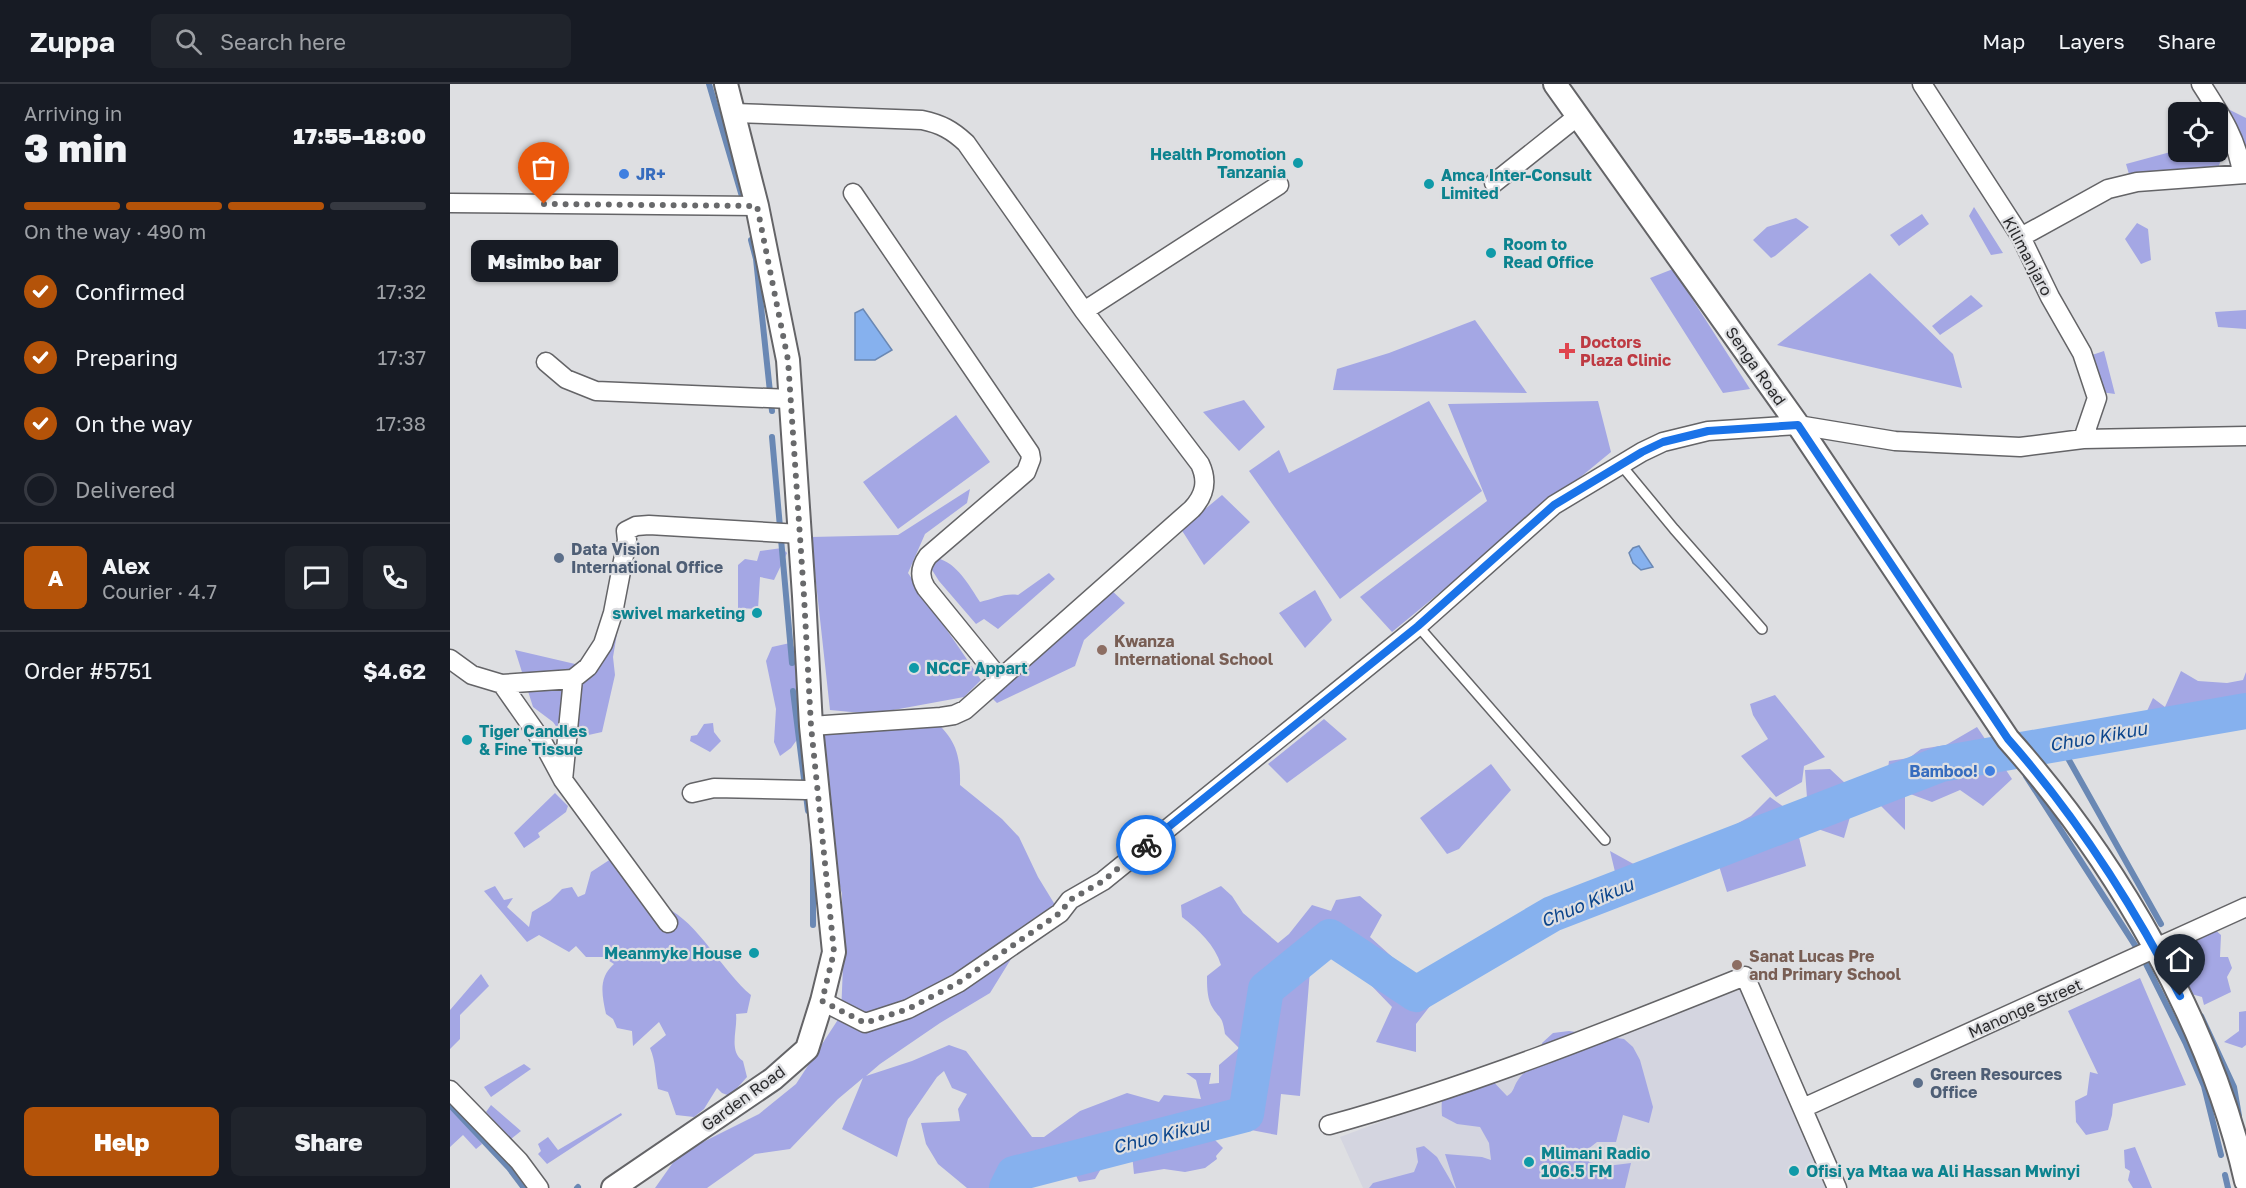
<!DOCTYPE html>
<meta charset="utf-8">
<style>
:root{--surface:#171b24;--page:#20242c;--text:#f1f3f6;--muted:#9ea1a6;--line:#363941;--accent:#b45309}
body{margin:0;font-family:"Golos Text",sans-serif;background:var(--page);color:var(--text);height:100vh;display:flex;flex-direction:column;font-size:22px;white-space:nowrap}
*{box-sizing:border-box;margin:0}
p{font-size:20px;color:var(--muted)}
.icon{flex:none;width:33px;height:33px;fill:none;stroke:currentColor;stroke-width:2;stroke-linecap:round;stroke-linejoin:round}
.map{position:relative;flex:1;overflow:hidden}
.drawer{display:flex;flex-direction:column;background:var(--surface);width:450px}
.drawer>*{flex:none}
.fabs{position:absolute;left:1718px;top:18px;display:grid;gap:12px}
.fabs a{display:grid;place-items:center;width:60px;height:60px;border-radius:9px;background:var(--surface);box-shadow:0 2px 4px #0004;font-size:30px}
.pin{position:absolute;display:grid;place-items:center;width:51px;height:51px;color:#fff;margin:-62px -26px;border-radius:50% 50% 50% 0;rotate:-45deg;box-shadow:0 0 6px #0007}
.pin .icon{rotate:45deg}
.courier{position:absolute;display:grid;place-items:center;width:60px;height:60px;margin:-30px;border:4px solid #1a73e8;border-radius:50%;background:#fff;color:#222;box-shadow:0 2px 8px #0007}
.bubble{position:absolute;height:42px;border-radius:9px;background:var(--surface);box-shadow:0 2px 4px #0004;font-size:20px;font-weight:800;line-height:42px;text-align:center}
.summary em{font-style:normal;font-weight:800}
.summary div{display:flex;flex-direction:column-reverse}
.summary{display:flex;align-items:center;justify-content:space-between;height:102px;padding:0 24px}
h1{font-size:39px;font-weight:800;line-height:45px}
.bar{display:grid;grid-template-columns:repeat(4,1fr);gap:9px 6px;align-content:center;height:72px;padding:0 24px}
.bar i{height:8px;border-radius:4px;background:var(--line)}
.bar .current{background:var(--accent)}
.bar p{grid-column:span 4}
.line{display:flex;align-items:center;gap:15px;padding:0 24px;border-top:2px solid var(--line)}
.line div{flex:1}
.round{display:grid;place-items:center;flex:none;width:63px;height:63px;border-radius:9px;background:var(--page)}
ol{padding:0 24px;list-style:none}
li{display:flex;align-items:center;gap:18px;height:66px}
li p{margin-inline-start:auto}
li .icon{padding:6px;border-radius:50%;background:var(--accent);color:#fff;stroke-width:4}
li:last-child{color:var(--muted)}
li i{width:33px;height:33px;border:3px solid var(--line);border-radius:50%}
.button{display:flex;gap:12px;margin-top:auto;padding:12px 24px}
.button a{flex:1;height:69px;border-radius:9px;background:var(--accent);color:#fff;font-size:24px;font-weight:800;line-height:69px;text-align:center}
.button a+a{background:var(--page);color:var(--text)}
header{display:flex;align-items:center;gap:36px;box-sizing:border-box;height:84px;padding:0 30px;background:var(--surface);border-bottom:2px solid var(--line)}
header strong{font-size:28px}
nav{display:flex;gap:33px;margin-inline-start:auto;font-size:21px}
.search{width:420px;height:54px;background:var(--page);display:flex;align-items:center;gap:15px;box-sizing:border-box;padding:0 21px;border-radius:9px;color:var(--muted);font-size:22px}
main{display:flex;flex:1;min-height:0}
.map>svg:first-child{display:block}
.built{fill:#d4d5e0}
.green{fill:#a4a7e4}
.water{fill:#86b1ee;stroke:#6a88b4;stroke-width:1.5}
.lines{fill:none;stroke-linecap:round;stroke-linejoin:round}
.stream{stroke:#6a88b4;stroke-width:6}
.river{stroke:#86b1ee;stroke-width:36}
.service-casing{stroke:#646467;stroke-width:12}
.minor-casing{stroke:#646467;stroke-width:21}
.tertiary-casing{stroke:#646467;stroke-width:26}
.service{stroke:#fff;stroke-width:9}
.minor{stroke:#fff;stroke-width:18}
.tertiary{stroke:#fff;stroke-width:22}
.done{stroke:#68696b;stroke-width:6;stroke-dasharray:0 10.8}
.route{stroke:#1a73e8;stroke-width:8}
.culture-dot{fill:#0f9aa8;stroke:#dedfe2;stroke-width:2}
.shop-dot{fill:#3f7fe0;stroke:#dedfe2;stroke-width:2}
.health-dot{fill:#e0444e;stroke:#dedfe2;stroke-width:2}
.service-dot{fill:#5c6f8a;stroke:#dedfe2;stroke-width:2}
.education-dot{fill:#8d6e63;stroke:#dedfe2;stroke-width:2}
.labels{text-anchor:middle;stroke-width:4.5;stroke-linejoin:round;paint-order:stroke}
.culture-label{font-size:16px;font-weight:bold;fill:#0d838f;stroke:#dedfe2;text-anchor:start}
.shop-label{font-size:16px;font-weight:bold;fill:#366cbe;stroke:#dedfe2;text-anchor:start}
.street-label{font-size:16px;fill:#29292b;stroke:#dedfe2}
.health-label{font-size:16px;font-weight:bold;fill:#be3a42;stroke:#dedfe2;text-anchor:start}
.service-label{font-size:16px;font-weight:bold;fill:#4e5e75;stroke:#dedfe2;text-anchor:start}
.education-label{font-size:16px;font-weight:bold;fill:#785e54;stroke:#dedfe2;text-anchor:start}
.water-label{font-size:18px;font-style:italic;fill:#0a448b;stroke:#dedfe2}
</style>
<header>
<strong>Zuppa</strong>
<div class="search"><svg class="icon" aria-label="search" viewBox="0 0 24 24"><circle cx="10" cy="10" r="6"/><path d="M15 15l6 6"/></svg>Search here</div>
<nav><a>Map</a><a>Layers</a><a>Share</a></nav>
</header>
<main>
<section class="drawer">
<div class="summary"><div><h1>3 min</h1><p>Arriving in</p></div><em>17:55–18:00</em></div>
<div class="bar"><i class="current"></i><i class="current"></i><i class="current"></i><i></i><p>On the way · 490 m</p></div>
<ol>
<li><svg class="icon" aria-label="check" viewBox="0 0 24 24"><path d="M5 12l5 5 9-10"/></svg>Confirmed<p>17:32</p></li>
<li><svg class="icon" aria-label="check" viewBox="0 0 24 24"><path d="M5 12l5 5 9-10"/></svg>Preparing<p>17:37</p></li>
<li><svg class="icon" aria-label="check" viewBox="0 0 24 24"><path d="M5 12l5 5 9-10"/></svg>On the way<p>17:38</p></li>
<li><i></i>Delivered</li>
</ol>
<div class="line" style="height:108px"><b class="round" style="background:var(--accent);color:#fff">A</b><div><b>Alex</b><p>Courier · 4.7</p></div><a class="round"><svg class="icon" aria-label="chat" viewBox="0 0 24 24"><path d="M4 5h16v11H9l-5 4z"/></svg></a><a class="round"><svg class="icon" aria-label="phone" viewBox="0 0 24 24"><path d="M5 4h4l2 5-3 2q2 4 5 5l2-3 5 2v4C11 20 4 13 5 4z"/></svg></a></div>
<div class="line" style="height:78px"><div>Order #5751</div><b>$4.62</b></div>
<div class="button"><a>Help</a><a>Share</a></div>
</section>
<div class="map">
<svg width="1796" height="1104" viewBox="0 0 1796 1104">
<rect width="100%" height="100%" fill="#dedfe2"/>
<path class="built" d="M1291,905l88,199h-466l-23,-51z"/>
<path class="green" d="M1770,21l26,13v34z
M1728,66l37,2 7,5 -6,17 -85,7 -5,-17z
M1524,123l29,46 -12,2 -22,-39z
M1472,130l7,10 -30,22 -9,-11z
M1346,134l13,9 -34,29 -4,2 -18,-18 14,-13z
M1687,139l11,6 3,31 -10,4 -16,-25z
M1223,185l77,120 -27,4 -73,-115z
M1420,189l83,81 9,34 -185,-43z
M1521,211l12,11 -43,29 -8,-9z
M1796,226v19l-28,-2 -3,-15z
M1025,236l52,73 -194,-3 4,-21 52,-16z
M1654,267l11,43 -14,-2 -12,-36z
M794,316l21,27 -26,24 -36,-39z
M979,317l53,90 -142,108 -91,-128 30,-21 10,23z
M1148,317l13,51 -219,180 -32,-35 127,-96 -39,-97z
M506,331l34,47 -92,67 -35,-47z
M520,405l-3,14 -42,31 -17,39 73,107 -17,17 -76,14 35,-3c27,28 38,35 37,77l42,34 17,18 19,40 22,36 -49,46 -21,34 -50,30 -60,41 -14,12 46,-15 37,-16 17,6 66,86h12l36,-26 47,-18 32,9 5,-7 37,4 -5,-19 -10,-7h25l-2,11 10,-1v-18l20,-17 -14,-14c-3,-21 -6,-14 -14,-29 -4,-9 -4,-20 -4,-29l14,-11c-6,-20 -22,-35 -39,-48l-1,-12 40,-19 11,10 11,17 35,30 11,-9 23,-29 19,6 5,-11 24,-4 22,19 -12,22 67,60 -21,27v28l-40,-10 16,-35 -49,-51 -19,1 -14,13 -10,126 -19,-2 -4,41 -47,-9 -15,14 8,8 -7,8 1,3 -12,9 -20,4 -21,-3 -30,5 -2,-20 -27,8 -10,17 -16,3 -6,-13 -27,1 -24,10 -3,8h-52l-29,-24 -12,-20 -5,-21 39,-2 -2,-12 9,-15 -15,-6 -8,-17 -7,6 -29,42 -11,38 -55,-28 21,-51 -25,21 -48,50 -35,5 -48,34h-52l24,-34 80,-40 37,-30 45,-69 2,-50 -1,-71 -9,-35 -17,-86 8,-44 38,-16 -32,-3 -19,-173 87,-2z
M772,411l28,27 -46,43 -23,-36z
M332,464l5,5 -13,27 -14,-3 -2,32 -20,-1v-43l7,-6 12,2 3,-10z
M487,474c20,5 32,27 43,44 14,-3 24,-9 38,-7l31,-22 6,6 -57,50 -14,-10 -8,5 -37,-43 -7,-11z
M659,504l16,15 -41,37 -9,26 -78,37 -7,-7z
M865,506l17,30 -27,28 -26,-35z
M171,526l-8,47 2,18 -13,57 -36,8 -13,-18 -20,-15 -18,-57 73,17z
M340,559l13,13 1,74 -13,18 -11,8 -6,-14 2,-33 -10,-48 6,-14z
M1731,587l17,10 29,2 16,-3 3,-8v50h-25l-29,12 -95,19 -7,-24 23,-11 34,-7 6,-13 12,9z
M1325,611l50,62 -21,9 -2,16 -26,15 -35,-41 27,-17 -15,-24 -3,-11z
M874,635l23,20 -60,44 -19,-19z
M263,639l1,9 7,9 -11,11 -20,-11 1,-5 6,-1 7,-11z
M1527,643l35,52 -29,27 -23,-16 -28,12 -27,-10v38l-27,-27 -26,7 -8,28 -29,-10 -17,5 8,33 -79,26 -11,-36 -106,39 -7,-13 13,-6 -6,-25 29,16 33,-9 41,-21 38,-21 19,-19 14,10 23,-9 -2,-28 25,-1 16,15 42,-16 1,-7 20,-3 12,-9 25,-4z
M1041,680l20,26 -52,59 -12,5 -27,-36z
M105,709l13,13 -2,6 -28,21 2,4 -16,11 -10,-15z
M170,769l46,55c31,13 57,64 85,87l-4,18 -11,1c2,15 -8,37 7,47l4,16 -17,19 -8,-3 -5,-5 -13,21 -10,8 -18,-2 -8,-23 -10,-3c-3,-15 -2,-27 -8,-41l16,-13 -7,-13 -26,24 -1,-15 -15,-3 -4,-9 -7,-5c-4,-19 -8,-36 8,-50l-11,-7h-17l-10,-11 -7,6 -30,-17 -12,7 -43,-51 11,-5 9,14 9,-2 -6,9 22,20 3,-15 18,-11 12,-12 10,-2 6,10 7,-3 6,-22z
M1763,844l8,7 -1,22h8l4,11 -5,9 4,15 -27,13 -2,-8 -18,-5c6,-20 -6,-19 -6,-33 -1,-5 2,-10 1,-15z
M31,890l8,12 -29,29v24l-10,10v-39z
M1690,894l46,107 -73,19 -1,11 -4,15 -22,5 -10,-13 -1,-21 12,-6 3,-23 8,2 -30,-63z
M1796,927v34l-4,3 -18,-6 15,-11v-19z
M1119,947l55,8 9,8 7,13 13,47 -4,16 -26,-8 -7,27h-19l-14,11 6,9 18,4 24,-3 -6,25h-169l-11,-34 37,3 9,3 -2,-17 -9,-16 -23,-3 -15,-8c-2,-26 5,-33 26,-46l18,4 21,22c8,-5 6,-9 11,-16 13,-19 22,-1 24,-37l11,-10z
M74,980l7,5 -40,28 -7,-10z
M4,1015l28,45 -6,5 -13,-14 -13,12v-45z
M41,1021l30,26 -10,8 -25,-27z
M171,1029l1,2 -75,49 -9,-10 3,-3 -3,-7 10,-7 10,13z
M974,1062l13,11 18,31h-86l4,-5 41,-11 4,-10 -2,-14z
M1685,1063l17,41h-19l-5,-8 2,-9 -5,-3 -1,-18z"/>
<path class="water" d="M413,225l29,41 -17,10h-20v-47z
M1189,462l14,21 -12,3 -8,-7 -4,-10 4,-5z"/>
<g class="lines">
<path class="stream" d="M259,0l34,116
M301,156l5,19 16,152
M322,353l20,226
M343,607l15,120
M1610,660l101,180
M1576,692l116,180 44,88 18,42 17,69
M363,764v77
M1722,872l8,16
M1751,932l33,71 5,29
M0,1021l59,63 15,20
M1775,1091l3,13
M127,1104l1,-1"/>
<path class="river" d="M557,1104l7,-14 232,-60 20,-125 64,-52 86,57 136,-80 389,-150 305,-53"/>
<defs>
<path id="service" d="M1172,382l52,63 88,100
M968,542l187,214"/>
<path id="minor" d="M1472,0l99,153 29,60 32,56 15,45 -14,41
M1751,0c18,28 37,56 41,90
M284,29l188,7c19,4 30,10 44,23l118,168 116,153c8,17 5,31 -8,45l-227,201 -11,5 -13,2 -130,9
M1044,99l84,-67
M403,109l177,260 1,6 -5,13 -98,84c-8,11 -9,21 -2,32l74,91
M0,119l307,3
M1571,153l87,-48 29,-7 109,-8
M634,227l195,-126
M96,278l20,17 30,12 194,8
M0,575l22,16 30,9 71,-5 15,-12 15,-23 10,-31 14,-73 -1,-9 10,-5 13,-1 151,9
M52,600l40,57 21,39 105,143
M113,696l10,-101
M242,709l22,-5 92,2 11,-2
M372,917l43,22 43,-14 50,-26 102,-70 10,-13 33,-19 315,-255 136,-121 88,-53 21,-10 45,-11 90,-6 97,16 125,6 63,-8 163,-3
M0,1006l69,71 20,27
M1353,1024l443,-201
M879,1041c142,-39 279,-94 416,-149l92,212"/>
<path id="tertiary" d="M1105,0l243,341 210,314c108,121 202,283 238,442
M163,1104l160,-109 34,-30 15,-48 12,-49 -23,-226 -7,-130 -16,-236 -31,-154 -31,-122"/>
</defs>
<use href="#service" class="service-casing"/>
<use href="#minor" class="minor-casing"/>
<use href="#tertiary" class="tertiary-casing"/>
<use href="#service" class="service"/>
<use href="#minor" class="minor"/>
<use href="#tertiary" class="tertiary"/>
</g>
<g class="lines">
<path class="done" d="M94,120l213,2 31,154 16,236 7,130 23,226 -12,49 43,22 43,-14 50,-26 102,-70 10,-13 33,-19 43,-36"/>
<path class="route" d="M696,761l272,-219 136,-121 88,-53 21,-10 45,-11 90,-6 210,314c68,77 125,166 172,257"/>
</g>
<g class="culture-dot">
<circle cx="848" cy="79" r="6"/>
<circle cx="979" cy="100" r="6"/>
<circle cx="1041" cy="169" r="6"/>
<circle cx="307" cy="529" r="6"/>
<circle cx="464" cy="584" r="6"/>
<circle cx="17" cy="656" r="6"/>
<circle cx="304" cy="869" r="6"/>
<circle cx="1079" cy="1078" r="6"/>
<circle cx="1344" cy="1087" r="6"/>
</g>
<g class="shop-dot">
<circle cx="174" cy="90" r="6"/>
<circle cx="1540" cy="687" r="6"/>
</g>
<path class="health-dot" d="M1114 258h6v6h6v6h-6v6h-6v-6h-6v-6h6z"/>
<g class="service-dot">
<circle cx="109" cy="474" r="6"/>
<circle cx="1468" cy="999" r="6"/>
</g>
<g class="education-dot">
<circle cx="652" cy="566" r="6"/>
<circle cx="1287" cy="881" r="6"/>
</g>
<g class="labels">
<g class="culture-label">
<text x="836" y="76" text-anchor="end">Health Promotion<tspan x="836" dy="18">Tanzania</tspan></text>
<text x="991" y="97">Amca Inter-Consult<tspan x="991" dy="18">Limited</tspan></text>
<text x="1053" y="166">Room to<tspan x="1053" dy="18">Read Office</tspan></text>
<text x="295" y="535" text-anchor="end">swivel marketing</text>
<text x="476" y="590">NCCF Appart</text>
<text x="29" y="653">Tiger Candles<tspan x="29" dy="18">&amp; Fine Tissue</tspan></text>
<text x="292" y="875" text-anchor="end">Meanmyke House</text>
<text x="1091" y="1075">Mlimani Radio<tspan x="1091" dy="18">106.5 FM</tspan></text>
<text x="1356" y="1093">Ofisi ya Mtaa wa Ali Hassan Mwinyi</text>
</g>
<g class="shop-label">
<text x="186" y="96">JR+</text>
<text x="1528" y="693" text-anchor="end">Bamboo!</text>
</g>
<g class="street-label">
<text transform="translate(1578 172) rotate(62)" y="6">Kilimanjaro</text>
<text transform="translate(1306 282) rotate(55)" y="6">Senga Road</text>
<text transform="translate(1575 924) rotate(-24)" y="6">Manonge Street</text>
<text transform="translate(293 1014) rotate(-36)" y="6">Garden Road</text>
</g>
<g class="health-label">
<text x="1130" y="264">Doctors<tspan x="1130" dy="18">Plaza Clinic</tspan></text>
</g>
<g class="service-label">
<text x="121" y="471">Data Vision<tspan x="121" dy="18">International Office</tspan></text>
<text x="1480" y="996">Green Resources<tspan x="1480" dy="18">Office</tspan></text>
</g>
<g class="education-label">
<text x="664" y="563">Kwanza<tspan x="664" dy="18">International School</tspan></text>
<text x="1299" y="878">Sanat Lucas Pre<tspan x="1299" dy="18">and Primary School</tspan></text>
</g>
<g class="water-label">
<text transform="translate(1648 653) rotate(-10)" y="6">Chuo Kikuu</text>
<text transform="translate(1137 819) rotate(-23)" y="6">Chuo Kikuu</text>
<text transform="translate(711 1052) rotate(-14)" y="6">Chuo Kikuu</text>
</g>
</g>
</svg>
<div class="fabs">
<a><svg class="icon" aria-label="locate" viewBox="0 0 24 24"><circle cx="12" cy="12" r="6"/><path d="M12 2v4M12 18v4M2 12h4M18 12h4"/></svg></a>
</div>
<div class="pin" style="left:94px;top:120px;background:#ea580c"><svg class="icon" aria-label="bag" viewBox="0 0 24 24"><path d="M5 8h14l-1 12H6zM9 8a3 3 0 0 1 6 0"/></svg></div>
<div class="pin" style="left:1730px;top:912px;background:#1f2937"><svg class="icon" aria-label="home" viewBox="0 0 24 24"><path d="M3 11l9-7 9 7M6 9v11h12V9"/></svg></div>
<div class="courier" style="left:696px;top:761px"><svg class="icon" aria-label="bike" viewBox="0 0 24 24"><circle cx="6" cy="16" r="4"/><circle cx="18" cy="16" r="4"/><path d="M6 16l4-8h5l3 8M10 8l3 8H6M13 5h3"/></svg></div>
<div class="bubble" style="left:21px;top:156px;width:147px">Msimbo bar</div>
</div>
</main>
